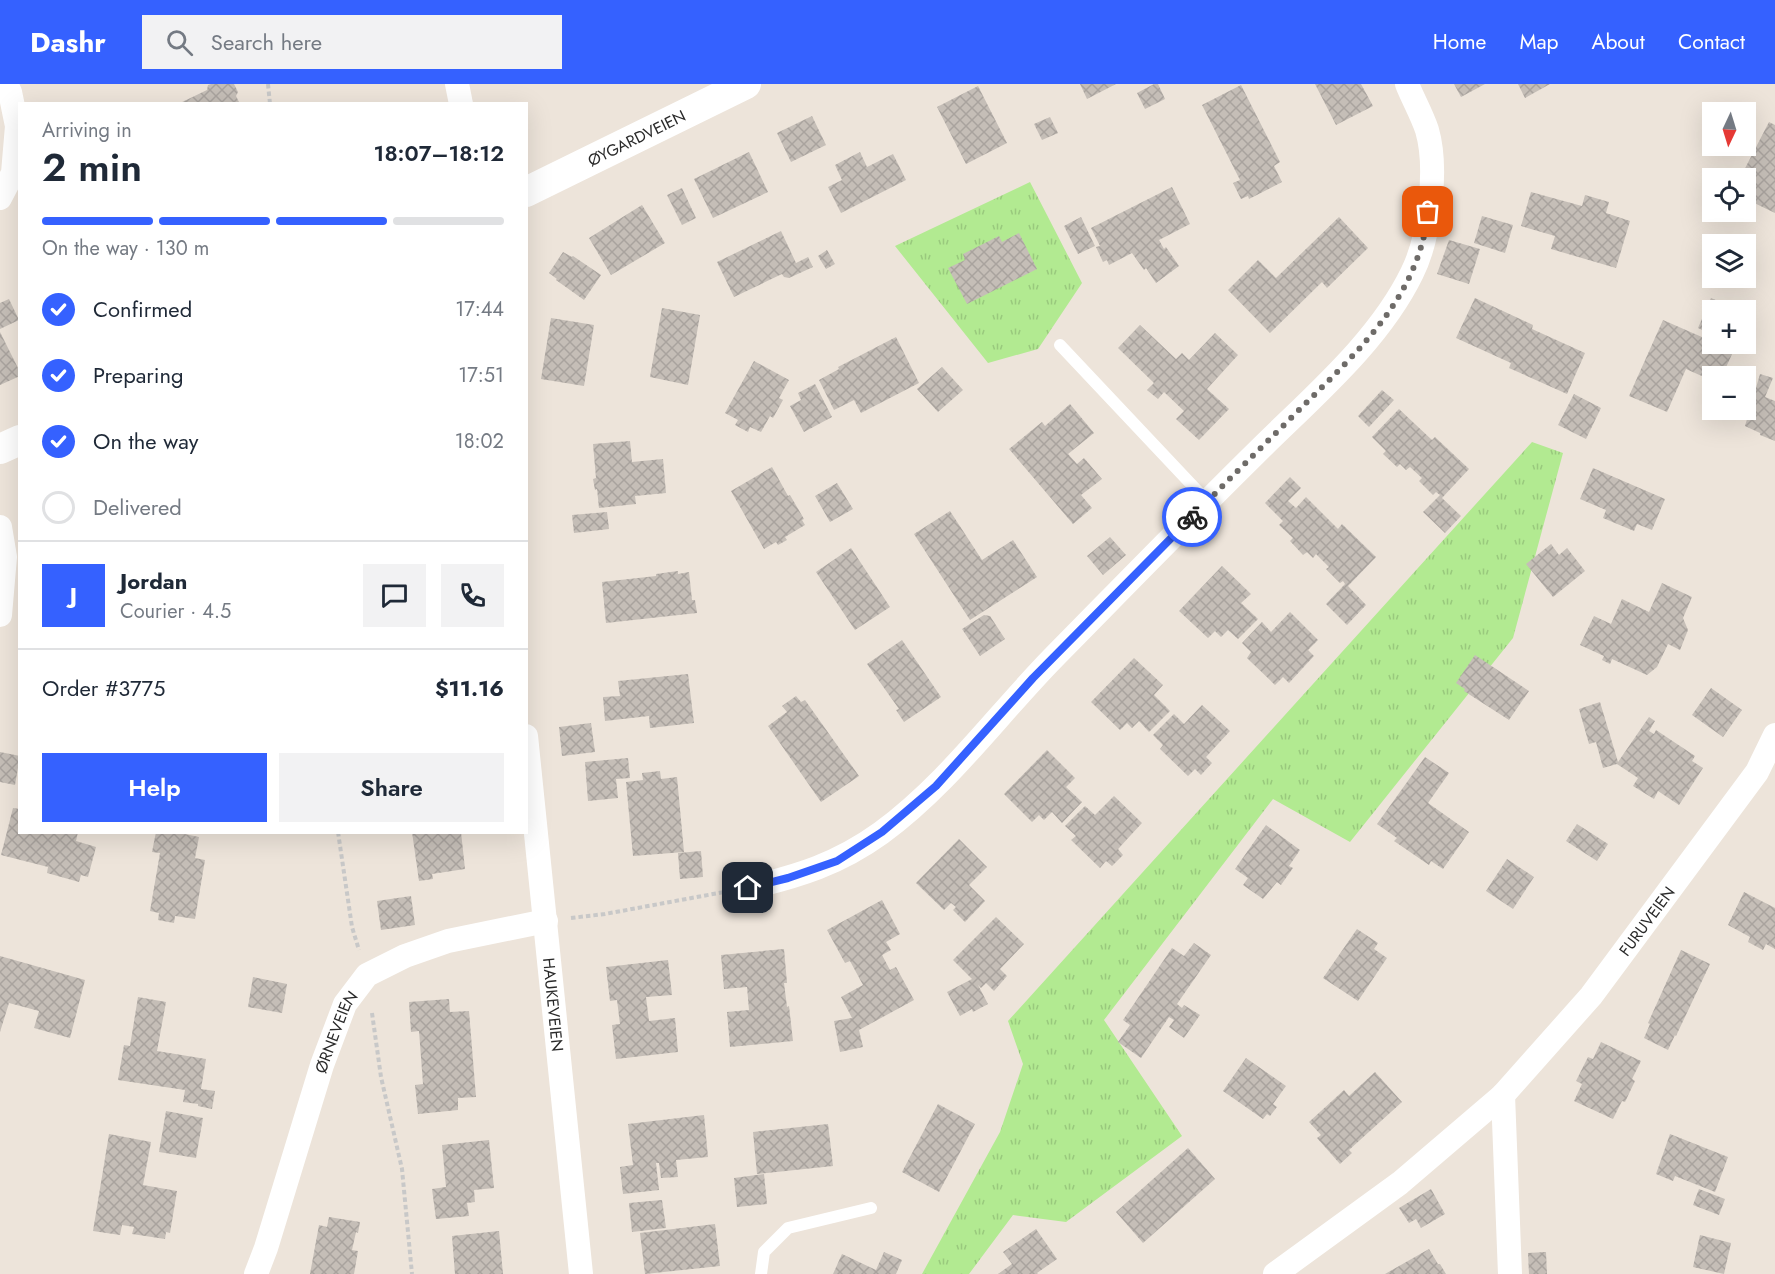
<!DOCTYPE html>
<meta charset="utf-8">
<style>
:root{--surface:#fff;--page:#f2f2f3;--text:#1f2937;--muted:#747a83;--line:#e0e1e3;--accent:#3561ff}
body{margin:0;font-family:Jost,sans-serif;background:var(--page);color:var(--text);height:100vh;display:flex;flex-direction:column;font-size:22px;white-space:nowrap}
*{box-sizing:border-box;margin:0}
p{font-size:20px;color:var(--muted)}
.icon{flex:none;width:33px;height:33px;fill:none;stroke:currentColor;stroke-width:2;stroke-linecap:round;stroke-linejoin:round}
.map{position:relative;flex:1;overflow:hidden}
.details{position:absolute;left:18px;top:18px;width:510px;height:732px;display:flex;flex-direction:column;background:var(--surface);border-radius:0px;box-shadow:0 6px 24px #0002}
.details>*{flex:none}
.needle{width:39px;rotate:184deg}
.fabs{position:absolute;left:1702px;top:18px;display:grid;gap:12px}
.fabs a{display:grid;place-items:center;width:54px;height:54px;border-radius:0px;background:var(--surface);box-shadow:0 6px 24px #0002;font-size:30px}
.pin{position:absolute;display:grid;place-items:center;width:51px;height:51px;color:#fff;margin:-26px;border-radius:12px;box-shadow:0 3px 9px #0006}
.courier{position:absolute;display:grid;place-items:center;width:60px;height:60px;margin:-30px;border:4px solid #3561ff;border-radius:50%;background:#fff;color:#222;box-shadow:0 2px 8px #0007}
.summary em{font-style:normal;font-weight:600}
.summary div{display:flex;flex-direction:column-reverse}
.summary{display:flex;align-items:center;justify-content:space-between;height:102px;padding:0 24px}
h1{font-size:39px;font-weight:600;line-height:45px}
.bar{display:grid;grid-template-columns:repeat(4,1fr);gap:9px 6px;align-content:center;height:72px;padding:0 24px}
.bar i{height:8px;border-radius:4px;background:var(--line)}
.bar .on{background:var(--accent)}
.bar p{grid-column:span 4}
.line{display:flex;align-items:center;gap:15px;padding:0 24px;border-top:2px solid var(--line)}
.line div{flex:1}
.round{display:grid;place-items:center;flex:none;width:63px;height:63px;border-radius:0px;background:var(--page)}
ol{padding:0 24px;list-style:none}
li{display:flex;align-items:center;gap:18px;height:66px}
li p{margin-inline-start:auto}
li .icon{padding:6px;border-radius:50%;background:var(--accent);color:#fff;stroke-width:4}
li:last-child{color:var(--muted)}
li i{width:33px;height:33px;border:3px solid var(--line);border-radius:50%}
.cta{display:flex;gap:12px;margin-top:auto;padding:12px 24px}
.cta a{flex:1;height:69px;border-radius:0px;background:var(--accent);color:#fff;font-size:24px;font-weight:600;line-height:69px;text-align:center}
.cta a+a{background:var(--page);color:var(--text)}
header{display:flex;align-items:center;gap:36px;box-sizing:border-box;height:84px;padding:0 30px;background:var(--accent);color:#fff}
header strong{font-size:28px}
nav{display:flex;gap:33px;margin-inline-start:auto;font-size:21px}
.search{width:420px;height:54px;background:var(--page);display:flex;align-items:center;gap:15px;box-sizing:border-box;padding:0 21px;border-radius:0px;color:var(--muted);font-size:22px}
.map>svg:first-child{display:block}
.grass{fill:url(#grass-tufts)}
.building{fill:url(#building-cross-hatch)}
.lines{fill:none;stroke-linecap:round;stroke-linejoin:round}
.path{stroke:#c8c8c8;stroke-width:4;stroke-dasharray:4.5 3;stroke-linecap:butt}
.service{stroke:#fff;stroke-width:12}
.minor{stroke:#fff;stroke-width:24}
.tertiary{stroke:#fff;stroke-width:30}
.done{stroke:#6e6b68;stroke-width:6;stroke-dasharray:0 10.8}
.route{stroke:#3561ff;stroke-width:8}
.labels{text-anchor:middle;stroke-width:5;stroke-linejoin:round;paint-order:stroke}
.street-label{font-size:16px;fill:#2a2a2a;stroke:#fff}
</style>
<header>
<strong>Dashr</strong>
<div class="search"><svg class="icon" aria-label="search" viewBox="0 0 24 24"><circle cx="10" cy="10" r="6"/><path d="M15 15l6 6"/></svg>Search here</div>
<nav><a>Home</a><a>Map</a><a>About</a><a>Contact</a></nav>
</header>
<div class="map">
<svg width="1775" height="1190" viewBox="0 0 1775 1190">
<defs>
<pattern id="grass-tufts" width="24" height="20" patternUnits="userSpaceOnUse" patternTransform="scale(1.5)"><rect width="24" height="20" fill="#b2ea91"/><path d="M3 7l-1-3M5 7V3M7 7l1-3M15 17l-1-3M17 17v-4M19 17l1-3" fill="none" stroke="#99c97d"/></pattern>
<pattern id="building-cross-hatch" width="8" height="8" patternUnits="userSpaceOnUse" patternTransform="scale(1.5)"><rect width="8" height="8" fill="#c5beb7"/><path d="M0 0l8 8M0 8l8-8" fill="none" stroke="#a9a39e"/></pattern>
</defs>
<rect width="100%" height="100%" fill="#ede4da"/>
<path class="grass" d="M1030,98l52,101 -44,66 -50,14 -93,-117z
M1532,358l31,11 -50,185 -163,204 -77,-43 -169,221 78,116 -116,86 -53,-7 -44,59h-47l78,-142 23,-68 -15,-43z"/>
<path class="building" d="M211,0h23l4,8 -2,4 4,8h-62l29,-14 1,-5z
M1080,0h36l-29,15z
M1154,0h4l7,15 -20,10 -8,-16z
M1315,0h46l12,22 -37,19z
M1454,0h31l-24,13z
M1518,0h32l-25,14z
M1241,1l39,77 -6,4 8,16 -33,17 -1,-3 -7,3 -8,-16 7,-3 -38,-75z
M978,2l29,57 -41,21 -29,-57z
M812,32l14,29 -35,17 -14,-29z
M1050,33l8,16 -16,7 -8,-16z
M1769,38l6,3v88l-29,-14v-21h-6z
M749,68l19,40 -55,26 -19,-39z
M860,68l7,15 26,-13 13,26 -65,33 -13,-26 14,-7 -7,-15z
M1172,103l18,37 -31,16 5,9 2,-2 13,19 -23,17 -10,-15 -2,2 -12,-17 -23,12 -2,-5 -4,2 -7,-15 4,-1 -9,-18z
M682,104l14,30 -14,7 -15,-30z
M1531,108l51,14 3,-11 24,7 -3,11 24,8 -14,47 -65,-19 4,-13 -34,-10z
M642,121l23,38 -54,32 -22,-37z
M1482,132l31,9 -8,28 -31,-10z
M1081,133l14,29 -17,8 -14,-28z
M1339,133l29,31 -41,40 -5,-6 -52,51 -42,-43 30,-30 18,18z
M781,147l15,32 12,-6 5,10 -24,11 -5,-1 -2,-3 -48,23 -17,-35z
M1019,149l18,36 -70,35 -19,-36 17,-8 -2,-6 36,-18 3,6z
M1449,156l31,9 -11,35 -32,-10z
M827,166l8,14 -9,5 -8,-13z
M563,168l9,5 1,-1 28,19 -17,25 -28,-20 1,-1 -8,-6z
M1475,214l58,27 -1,4 53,24 -18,41 -58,-26 2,-5 -55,-25z
M1711,214l23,10 -2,2h-19v25l-15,-7z
M9,215l10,21 -19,9v-26z
M662,224l38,7 -12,70 -38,-8z
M551,234l43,7 -10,61 -43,-7z
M1663,236l48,21 2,-5v8h5l15,8 -11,24h-9v5l-27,-12 -19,43 -38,-16z
M1140,241l36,34 6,-6 7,7 26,-27 23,22 -31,34 22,20 -30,31 -23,-21 8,-8 -20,-19 -6,7 -11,-9 7,-7 -36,-35z
M0,248l20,40v4l-20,9z
M896,253l23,46 -58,30 -7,-13 -20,10 -15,-30 20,-11 -1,-2z
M754,277l35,19 -10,18 4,2 -10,18 -3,-2 -9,16 -11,-5 -2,5 -13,-7 3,-5 -13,-7z
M942,283l21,23 -25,22 -21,-23z
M1760,290l13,4 -8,19 10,4v40l-15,-6v-2l-15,-7z
M815,300l17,33 -28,15 -14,-26 11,-6 -3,-7z
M1382,306l12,10 -25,27 -11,-11z
M1574,310l27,14 -15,31 -28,-14z
M1070,320l24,29 -26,21 9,10 7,-6 18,21 -21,16 11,13 -19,16 -64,-75 33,-27 3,4z
M1399,325l33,31 3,-3 34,32 -27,29 19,18 -16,17 -22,-21 17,-17 -4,-3 -3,3 -14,-14 3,-3 -12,-11 -4,3 -6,-6 -3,3 -14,-13 3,-3 -14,-14z
M630,357l2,21 31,-3 3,34 -31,3 1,8 -37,4 -2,-19 -2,1 -2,-11 3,-1 -3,-34z
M772,383l16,29 2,-1 14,24 -2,1 3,5 -20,12 2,3 -9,5 -2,-3 -12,7 -33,-58z
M1593,384l72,31 -13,31 -15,-6 -3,7 -31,-13 3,-8 -26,-11z
M1290,393l11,11 -13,13 8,7 10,-11 32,32 4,-5 34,33 -28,29 18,19 -19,20 -21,-21 19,-20 -2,-3 -3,2 -14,-14 3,-2 -13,-13 -3,4 -6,-6 -4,3 -13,-14 3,-3 -14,-13 4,-4 -18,-18z
M837,399l16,26 -23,13 -15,-26z
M950,427l32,49 31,-20 24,37 -67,43 -56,-86z
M607,428l2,17 -35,4 -2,-18z
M1110,453l16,18 -23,20 -16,-19z
M1551,460l8,11 8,-7 18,23 -32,26 -27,-33z
M851,464l39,59 -35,23 -39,-58z
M1222,482l29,28 -10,9 17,16 -20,20 -10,-9 -7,7 -6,-6 -7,7 -29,-27z
M678,487v3l11,-2 3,28h3l2,13 -91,10 -4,-41 54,-6v-2z
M1662,499l30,14 -9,21 5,12 -8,20 -12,-6 -11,23 -10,8 -35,-16 -2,5 -8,-4 2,-4 -24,-11 14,-29 17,8 11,-25 27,13z
M1290,528l28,28 -10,10 6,6 -25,27 -6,-6 -8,8 -28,-27 4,-6 -9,-9 20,-21 9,10z
M984,531l6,1 15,23 -25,17 -18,-27z
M902,556l39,57 -37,25 -8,-12 3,-1 -32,-45z
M1475,571l54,36 -20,29 -45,-29 1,-2 -9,-6z
M1134,574l29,27 -9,10 16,16 -21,21 -10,-11 -7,7 -5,-5 -7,7 -29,-28z
M688,590l6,49 -44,5 -1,-12 -44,5 -2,-24 17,-1 -2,-15z
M1711,604l31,22 -19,27 -31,-22z
M796,612l5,6 4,-2 54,76 -38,26 -53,-76 19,-14 -5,-6z
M1600,618l18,60 31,-45 6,4 -6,10 5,3 2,-4 39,26 -3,5 11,7 -24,37 -21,-14 -4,8 -21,-13 5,-8 -21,-14 -14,4 -7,-26 -7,2 -10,-35z
M1202,621l28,26 -24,26 6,6 -11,12 -6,-6 -7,7 -28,-27 3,-4 -10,-10 21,-21 10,10z
M591,639l4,29 -33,4 -3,-29z
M1047,666l28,28 -9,9 16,15 -20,21 -10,-11 -8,8 -5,-5 -7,7 -28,-28z
M0,668l20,4 -5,29 -15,-3z
M1425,673l24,16 -21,30 41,29 -26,37 -12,-8 -2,4 -35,-24 3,-3 -20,-14z
M628,674l2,20 -14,1 2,19 -30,3 -3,-39z
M660,687l1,8 16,-2 7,75 -51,4 -7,-74 17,-2 -1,-7z
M1114,712l28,27 -24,26 5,6 -11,11 -6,-5 -6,7 -29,-28 5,-4 -11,-10 20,-20 10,9z
M13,724l7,1v23h58l-2,9 20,6 -8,30 -7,-2 -2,7 -32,-9 1,-6 -47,-12z
M1577,740l31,20 -11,17 -31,-20z
M1266,741l34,25 -11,16 4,2 -12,17 -4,-3 -14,17 -20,-14 5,-7 -13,-9z
M156,748h19l24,5 -4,21 10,2 -10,59 -20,-3 -1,7 -16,-3 1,-7 -9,-2 10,-58 -8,-1z
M412,748h49l4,37 -33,5 1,5 -14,2z
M959,755l28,28 -18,18 16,16 -20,21 -12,-12 3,-3 -5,-4 -7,7 -28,-27z
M701,767l2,26 -23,2 -2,-26z
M1507,775l27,18 -21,32 -27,-18z
M1744,808l31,16v41l-9,-5 -3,6 -15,-8 2,-5 -22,-12z
M411,812l4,29 -34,5 -4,-29z
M882,816l18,34 -14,8 5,8 -9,5 8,15 6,-3 18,33 -55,30 4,17 -23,5 -6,-31 18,-3 -11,-21 22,-12 -13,-24 -5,2 -18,-33z
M996,833l28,27 -24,25 7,7 -13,15 -8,-8 -5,5 -3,-3 10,19 -15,8 -1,-3 -12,7 -13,-24 25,-13 -19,-19z
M1357,845l21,14 -4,6 13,9 -29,43 -35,-23z
M1194,859l17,12 -34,49 5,4 2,-3 16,10 -16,23 -15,-11 5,-7 -5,-3 -28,41 -23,-16 12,-17 -7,-5 49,-72 12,8z
M784,865l3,34h-3l3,24 2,-1 4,35 -63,6 -3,-35 22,-2 -2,-23 -23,2 -3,-34z
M1681,866l29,14 -34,72 -1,-1 -7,15 -24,-12 6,-14 -2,-1z
M0,872l85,24 -15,58 -36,-10 5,-17 -30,-8 -9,29z
M668,876l4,35 -26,2 3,24 26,-3 3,34 -62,7 -4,-34 8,-1 -3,-24 -7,1 -4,-34z
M253,893l34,7 -5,29 -34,-6z
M138,913l28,5 -9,49 49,8 -5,30 14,2 -3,18 -14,-3v-2l-15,-2 2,-12 -67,-10 6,-35 6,1z
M449,915l1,13 19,-1 7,86 -18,1v12l-40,4 -3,-29 8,-1 -4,-53 -8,1 -2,-30z
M1601,958l40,19 -9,18 3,2 -10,21 -3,-1 -9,18 -39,-18 8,-17 -6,-3 12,-24 5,2z
M1246,974l40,28 -13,18 4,3 -7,9 -3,-2 -4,5 -40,-28z
M1375,988l27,30 -53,48 3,3 -12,11 -23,-26 4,-3 -12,-13 35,-32 5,6z
M938,1020l37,20 -36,68 -37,-20z
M166,1027l37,7 -7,40 -37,-6z
M704,1031l4,42 -32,3 2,17 -17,1 -2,-15h-3l3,27 -36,4 -3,-27 13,-2 -5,-41z
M828,1040l5,42 -76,8 -4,-42z
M109,1050l42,8 -8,43 34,6 -7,42 -4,-1 -1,7 -33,-5 2,-7 -12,-2 -2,10 -27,-4z
M1670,1050l58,23 -13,35 -40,-16 -2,5 -17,-7z
M489,1056l5,48 -20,2 1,12 -8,1 2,13 -33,3 -4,-30 14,-2 -4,-42z
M1188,1064l27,31 -72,64 -27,-31z
M764,1090l3,30 -30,3 -3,-29z
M1431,1105l14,25 -24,14 -5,-9 -7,4 -10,-15z
M1699,1105l26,10 -6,16 -26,-10z
M662,1116l4,28 -34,4 -3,-29z
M329,1133l31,5 -2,11 -2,-1 -4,18 6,1 -4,23h-44l9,-49 8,2z
M715,1140l5,42 -75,8 -5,-41z
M1036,1145l21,30 -20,14 1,1h-40l14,-10 -9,-12z
M499,1147l4,43h-48l-3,-38z
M1700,1151l31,8 -7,31 -31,-7z
M1429,1165l9,15h2l6,10h-61z
M884,1168l18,8 -6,14h-63l9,-20 34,16z
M1546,1168l1,22h-18l-1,-21z"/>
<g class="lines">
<path class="path" d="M268,0l2,20
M338,748l14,95 7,23
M571,834l34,-4 119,-22
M372,929l9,64 21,92 10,105"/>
<path class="service" d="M1060,261l147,156
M761,1190l3,-22 24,-24 83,-20"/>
<g class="minor">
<path d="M457,0l4,20"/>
<path d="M0,114l13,-25 4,-47 -7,-34 -4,-8"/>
<path d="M0,443l5,30 -5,58"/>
<path id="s1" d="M526,652c20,179 35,359 55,538"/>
<path d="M748,804c51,-12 90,-24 133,-55 67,-49 116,-118 173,-176 67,-68 133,-136 201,-203 55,-55 123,-111 157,-181 18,-36 26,-105 15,-143 -5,-15 -14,-31 -20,-46"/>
<path d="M1503,1011l7,179"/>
<path id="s2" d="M256,1190l10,-26 56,-183 23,-61 22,-29 38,-19 43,-15 98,-20"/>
<path id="s3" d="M1275,1190l125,-91 103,-88 88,-99 166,-224 18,-37"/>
</g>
<g class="tertiary">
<path id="s4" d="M526,108l220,-108"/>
<path d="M0,365l20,-9"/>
</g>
</g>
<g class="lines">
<path class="done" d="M1192,433c35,-36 71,-71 107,-107 57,-57 120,-112 129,-198"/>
<path class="route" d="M748,804l40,-10 49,-17 45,-29 54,-46 97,-108 159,-161"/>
</g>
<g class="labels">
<g class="street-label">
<text dy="6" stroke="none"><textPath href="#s4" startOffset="123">ØYGARDVEIEN</textPath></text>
<text dy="6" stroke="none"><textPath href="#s3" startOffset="516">FURUVEIEN</textPath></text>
<text dy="6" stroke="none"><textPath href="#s1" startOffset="270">HAUKEVEIEN</textPath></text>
<text dy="6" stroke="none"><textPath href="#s2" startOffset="255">ØRNEVEIEN</textPath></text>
</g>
</g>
</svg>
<div class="fabs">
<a><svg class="needle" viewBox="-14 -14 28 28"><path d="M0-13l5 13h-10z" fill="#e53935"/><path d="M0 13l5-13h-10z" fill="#747a83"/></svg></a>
<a><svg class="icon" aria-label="locate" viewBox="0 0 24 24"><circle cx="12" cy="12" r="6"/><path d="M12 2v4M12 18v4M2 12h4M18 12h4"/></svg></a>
<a><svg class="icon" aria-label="layers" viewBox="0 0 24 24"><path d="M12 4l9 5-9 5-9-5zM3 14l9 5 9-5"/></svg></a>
<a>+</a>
<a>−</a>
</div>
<div class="pin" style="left:1428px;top:128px;background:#ea580c"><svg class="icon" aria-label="bag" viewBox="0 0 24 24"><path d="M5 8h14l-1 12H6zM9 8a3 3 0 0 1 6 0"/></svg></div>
<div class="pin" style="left:748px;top:804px;background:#1f2937"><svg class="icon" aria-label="home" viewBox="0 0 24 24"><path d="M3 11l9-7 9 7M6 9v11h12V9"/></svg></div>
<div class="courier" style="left:1192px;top:433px"><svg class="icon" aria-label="bike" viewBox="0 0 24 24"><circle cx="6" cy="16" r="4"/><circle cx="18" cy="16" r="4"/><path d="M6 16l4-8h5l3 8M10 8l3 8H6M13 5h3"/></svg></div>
<section class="details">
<div class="summary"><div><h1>2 min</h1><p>Arriving in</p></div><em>18:07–18:12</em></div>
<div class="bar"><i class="on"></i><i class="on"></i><i class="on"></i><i></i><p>On the way · 130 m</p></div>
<ol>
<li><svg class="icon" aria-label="check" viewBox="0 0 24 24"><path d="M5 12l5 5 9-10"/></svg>Confirmed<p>17:44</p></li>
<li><svg class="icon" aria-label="check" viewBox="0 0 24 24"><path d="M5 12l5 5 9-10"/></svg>Preparing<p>17:51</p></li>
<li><svg class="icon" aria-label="check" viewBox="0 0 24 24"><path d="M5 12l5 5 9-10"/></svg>On the way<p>18:02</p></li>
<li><i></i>Delivered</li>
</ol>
<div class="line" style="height:108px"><b class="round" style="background:var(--accent);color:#fff">J</b><div><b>Jordan</b><p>Courier · 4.5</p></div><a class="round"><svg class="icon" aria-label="chat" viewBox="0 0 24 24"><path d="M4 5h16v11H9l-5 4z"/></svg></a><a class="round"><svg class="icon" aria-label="phone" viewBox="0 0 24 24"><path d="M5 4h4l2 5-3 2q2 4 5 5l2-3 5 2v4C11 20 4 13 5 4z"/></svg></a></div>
<div class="line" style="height:78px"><div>Order #3775</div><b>$11.16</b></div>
<div class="cta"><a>Help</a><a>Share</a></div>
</section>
</div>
